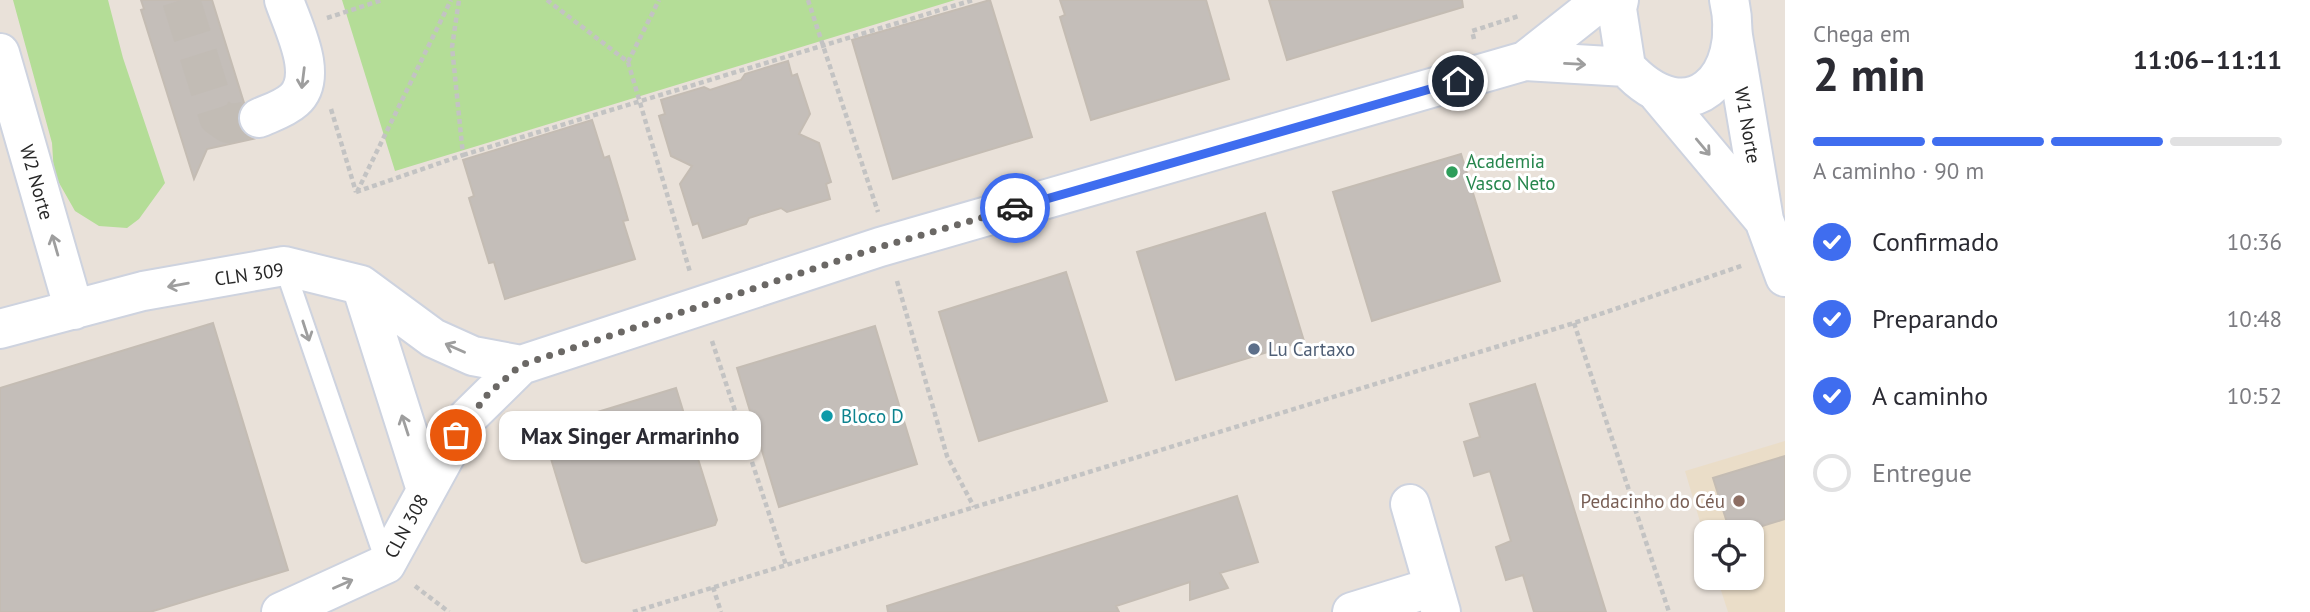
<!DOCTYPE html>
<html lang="pt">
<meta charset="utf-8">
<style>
:root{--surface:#fff;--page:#f2f2f3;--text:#2b2b33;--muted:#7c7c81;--line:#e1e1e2;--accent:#3f6def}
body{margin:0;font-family:"PT Sans",sans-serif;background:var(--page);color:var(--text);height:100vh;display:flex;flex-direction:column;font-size:26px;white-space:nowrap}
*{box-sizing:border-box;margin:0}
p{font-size:23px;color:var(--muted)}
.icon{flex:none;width:38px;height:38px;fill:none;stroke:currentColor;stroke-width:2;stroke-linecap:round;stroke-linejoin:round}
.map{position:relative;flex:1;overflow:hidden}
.panel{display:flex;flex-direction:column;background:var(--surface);width:525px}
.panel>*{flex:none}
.tools{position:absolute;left:1694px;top:520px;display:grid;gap:14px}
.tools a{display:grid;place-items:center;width:70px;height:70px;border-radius:14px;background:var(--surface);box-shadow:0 2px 5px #0004;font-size:35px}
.pin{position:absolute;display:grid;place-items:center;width:60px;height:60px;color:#fff;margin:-30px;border:4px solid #fff;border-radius:50%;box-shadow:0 2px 7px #0007}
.courier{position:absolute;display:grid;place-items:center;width:70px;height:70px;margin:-35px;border:5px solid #3f6def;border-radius:50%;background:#fff;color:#222;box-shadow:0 2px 9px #0007}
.bubble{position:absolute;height:49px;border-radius:14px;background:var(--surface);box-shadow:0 2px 5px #0004;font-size:23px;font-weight:800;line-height:49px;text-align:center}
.head em{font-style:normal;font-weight:800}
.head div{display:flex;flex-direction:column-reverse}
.head{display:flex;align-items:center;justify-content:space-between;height:119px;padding:0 28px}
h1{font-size:46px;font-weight:800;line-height:52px}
.bar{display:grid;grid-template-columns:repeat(4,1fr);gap:10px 7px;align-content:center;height:84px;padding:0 28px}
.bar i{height:9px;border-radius:5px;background:var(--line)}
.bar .current{background:var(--accent)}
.bar p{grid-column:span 4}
ol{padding:0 28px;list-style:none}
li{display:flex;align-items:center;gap:21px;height:77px}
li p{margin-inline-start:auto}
li .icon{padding:7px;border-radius:50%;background:var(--accent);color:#fff;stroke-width:4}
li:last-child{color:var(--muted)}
li i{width:38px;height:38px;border:4px solid var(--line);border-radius:50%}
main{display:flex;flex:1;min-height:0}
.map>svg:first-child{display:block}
.education{fill:#eaddc8}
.green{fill:#b4dd97}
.building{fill:#c4beb9;stroke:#c4bcb3;stroke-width:2}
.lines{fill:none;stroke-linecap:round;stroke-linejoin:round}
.street-tunnel{stroke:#c2bcb5;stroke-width:38;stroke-dasharray:38 19;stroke-linecap:butt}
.lane-casing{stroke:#ced3df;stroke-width:23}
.street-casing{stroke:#ced3df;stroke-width:42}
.secondary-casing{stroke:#ced3df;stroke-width:42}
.path{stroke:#c3c3c3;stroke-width:4.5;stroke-dasharray:5 3.5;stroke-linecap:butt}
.lane{stroke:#fff;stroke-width:19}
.street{stroke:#fff;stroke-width:38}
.secondary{stroke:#fff;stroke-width:38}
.oneway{stroke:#9e9e9e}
.done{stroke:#6b6865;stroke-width:7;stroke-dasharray:0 12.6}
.route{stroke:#3f6def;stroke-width:9}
.leisure-dot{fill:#2e9e5b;stroke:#fff;stroke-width:2.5}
.service-dot{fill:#5c6f8a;stroke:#fff;stroke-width:2.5}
.culture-dot{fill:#0f9aa8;stroke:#fff;stroke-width:2.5}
.education-dot{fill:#8d6e63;stroke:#fff;stroke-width:2.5}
.labels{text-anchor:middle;stroke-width:6;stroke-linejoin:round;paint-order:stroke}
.street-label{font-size:19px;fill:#272727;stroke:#fff}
.leisure-label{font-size:19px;fill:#27864d;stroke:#fff;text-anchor:start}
.service-label{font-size:19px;fill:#4e5e75;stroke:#fff;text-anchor:start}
.culture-label{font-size:19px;fill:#0d838f;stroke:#fff;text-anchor:start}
.education-label{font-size:19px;fill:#785e54;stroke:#fff;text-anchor:end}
</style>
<main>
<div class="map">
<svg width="1785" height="612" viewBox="0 0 1785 612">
<rect width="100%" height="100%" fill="#e9e1d9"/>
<path class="education" d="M1785,441v171h-57l-11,-34h35v-46h-46v10l-21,-71z"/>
<path class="green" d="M13,0h95l15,58 42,125 -26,36 -12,9 -28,-2 -24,-15 -21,-37 -2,-31z
M342,0h613l-560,171z"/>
<path class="building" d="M141,0h71l32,103 -7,12 2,11 6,9 8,4 -46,10 -13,30 -53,-169 3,-1z
M990,0l42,137 -139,42 -41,-139z
M1060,0h146l23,79 -138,41 -31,-103 5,-2z
M1269,0h193l1,7 -176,53z
M788,61l4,15 5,-2 13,40 -11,20 20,9 12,39 -5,2 4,15 -43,13 -6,-4 -32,10 -3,6 -43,14 -5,-15 -5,2 -13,-41 12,-18 -21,-10 -12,-40 6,-2 -4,-14 43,-13 6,3 31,-10 4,-6z
M592,120l12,38 5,-2 13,43 6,21 -5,1 12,38 -130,40 -11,-37 -5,1 -20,-65 5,-2 -11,-36z
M1461,154l39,127 -128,40 -39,-129z
M1265,213l39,128 -128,39 -39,-128z
M1066,272l41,129 -128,40 -40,-129z
M213,323l75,247 -138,42h-150v-224z
M875,326l42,138 -138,43 -42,-139z
M1535,384l71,228h-72l-11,-37 -17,5 -10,-33 15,-6 -21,-70 -16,5 -10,-34 16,-5 -10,-33z
M676,388l41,132 -2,5 -129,38 -4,-2 -40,-132z
M1785,456v63l-42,13h-13l-17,-54z
M1237,496l21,66 -38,11 8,15 -38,12v-18l-74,24 3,6h-231l-1,-6z"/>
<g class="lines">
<path class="street-tunnel" d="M181,0l37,117 10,7 31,-6"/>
<defs>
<path id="lane" d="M284,266l102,297"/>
<path id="street" d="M1732,30l32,190 21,57
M1659,95l104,124
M259,118c11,-5 25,-9 35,-18 26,-23 -1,-73 -10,-100
M1410,504l31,108
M1352,612l81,-25"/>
<path id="secondary" d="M1619,0l-2,9 9,58c63,69 121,10 103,-67
M0,53l74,257
M1525,61l77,-61
M361,285l65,205
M0,329l143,-38 141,-25 77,19 72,53 40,18 48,9
M281,612l105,-48 79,-144 56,-55 359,-118 645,-186 101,6"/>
</defs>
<use href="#lane" class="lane-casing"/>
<use href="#street" class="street-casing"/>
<use href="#secondary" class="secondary-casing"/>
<path class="path" d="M547,0l81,62 31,-62
M808,0l70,212
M327,18l55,-18
M1474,39l-2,-8 47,-15
M628,62l62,210
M331,109l25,83
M463,155l510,-155
M356,192l107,-37 -11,-108 7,-47
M357,192l94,-192
M897,281l50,175 27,51
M1574,323l95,289
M712,341l74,224
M415,586l34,26
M713,587l8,25
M633,612l941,-289 170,-58"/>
<use href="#lane" class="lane"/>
<use href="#street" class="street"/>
<use href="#secondary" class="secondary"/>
</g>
<defs><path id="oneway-shaft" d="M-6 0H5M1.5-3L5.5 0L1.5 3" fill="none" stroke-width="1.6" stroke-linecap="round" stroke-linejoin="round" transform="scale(1.75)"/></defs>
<g class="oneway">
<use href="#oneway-shaft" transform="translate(1575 64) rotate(3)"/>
<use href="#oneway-shaft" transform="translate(303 78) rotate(97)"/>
<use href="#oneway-shaft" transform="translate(1703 147) rotate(50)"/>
<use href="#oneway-shaft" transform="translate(55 245) rotate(-106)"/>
<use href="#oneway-shaft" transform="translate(178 285) rotate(170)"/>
<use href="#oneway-shaft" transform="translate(306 331) rotate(72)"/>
<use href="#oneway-shaft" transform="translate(455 348) rotate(-156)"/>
<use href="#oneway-shaft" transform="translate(405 425) rotate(-108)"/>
<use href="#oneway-shaft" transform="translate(343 584) rotate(-24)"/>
</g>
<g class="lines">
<path class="done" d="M456,435l32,-41 33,-29 359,-118 135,-39"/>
<path class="route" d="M1015,208l443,-127"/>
</g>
<circle class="leisure-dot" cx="1452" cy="172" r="7"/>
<circle class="service-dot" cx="1254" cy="349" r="7"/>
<circle class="culture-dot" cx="827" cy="416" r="7"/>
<circle class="education-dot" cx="1739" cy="501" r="7"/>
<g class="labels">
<g class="street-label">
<text transform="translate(1748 125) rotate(80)" y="7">W1 Norte</text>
<text transform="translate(37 182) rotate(74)" y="7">W2 Norte</text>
<text transform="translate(249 274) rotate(-8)" y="7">CLN 309</text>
<text transform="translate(406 526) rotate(-61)" y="7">CLN 308</text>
</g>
<g class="leisure-label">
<text x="1466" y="168">Academia<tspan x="1466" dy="22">Vasco Neto</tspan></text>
</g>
<g class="service-label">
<text x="1268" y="356">Lu Cartaxo</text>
</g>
<g class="culture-label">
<text x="841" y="423">Bloco D</text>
</g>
<g class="education-label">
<text x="1725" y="508">Pedacinho do Céu</text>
</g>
</g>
</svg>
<div class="tools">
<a><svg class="icon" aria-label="locate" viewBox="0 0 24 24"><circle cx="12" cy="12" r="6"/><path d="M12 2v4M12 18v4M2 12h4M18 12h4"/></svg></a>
</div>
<div class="pin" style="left:456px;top:435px;background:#ea580c"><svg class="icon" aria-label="bag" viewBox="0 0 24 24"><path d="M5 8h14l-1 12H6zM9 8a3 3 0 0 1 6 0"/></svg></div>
<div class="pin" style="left:1458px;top:81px;background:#1f2937"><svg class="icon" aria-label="home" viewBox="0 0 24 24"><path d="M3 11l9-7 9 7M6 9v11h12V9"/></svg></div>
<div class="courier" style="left:1015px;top:208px"><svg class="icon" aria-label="car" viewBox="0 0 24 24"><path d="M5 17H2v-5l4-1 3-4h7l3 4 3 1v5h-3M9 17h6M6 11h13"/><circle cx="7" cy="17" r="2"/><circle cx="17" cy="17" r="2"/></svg></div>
<div class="bubble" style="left:499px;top:411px;width:262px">Max Singer Armarinho</div>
</div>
<section class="panel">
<div class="head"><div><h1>2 min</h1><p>Chega em</p></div><em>11:06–11:11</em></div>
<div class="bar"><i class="current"></i><i class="current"></i><i class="current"></i><i></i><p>A caminho · 90 m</p></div>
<ol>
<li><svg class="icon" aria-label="check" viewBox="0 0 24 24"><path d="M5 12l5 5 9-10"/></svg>Confirmado<p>10:36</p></li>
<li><svg class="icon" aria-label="check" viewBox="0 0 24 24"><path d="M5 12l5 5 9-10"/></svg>Preparando<p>10:48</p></li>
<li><svg class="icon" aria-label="check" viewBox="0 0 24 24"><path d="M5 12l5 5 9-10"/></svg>A caminho<p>10:52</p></li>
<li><i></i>Entregue</li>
</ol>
</section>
</main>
